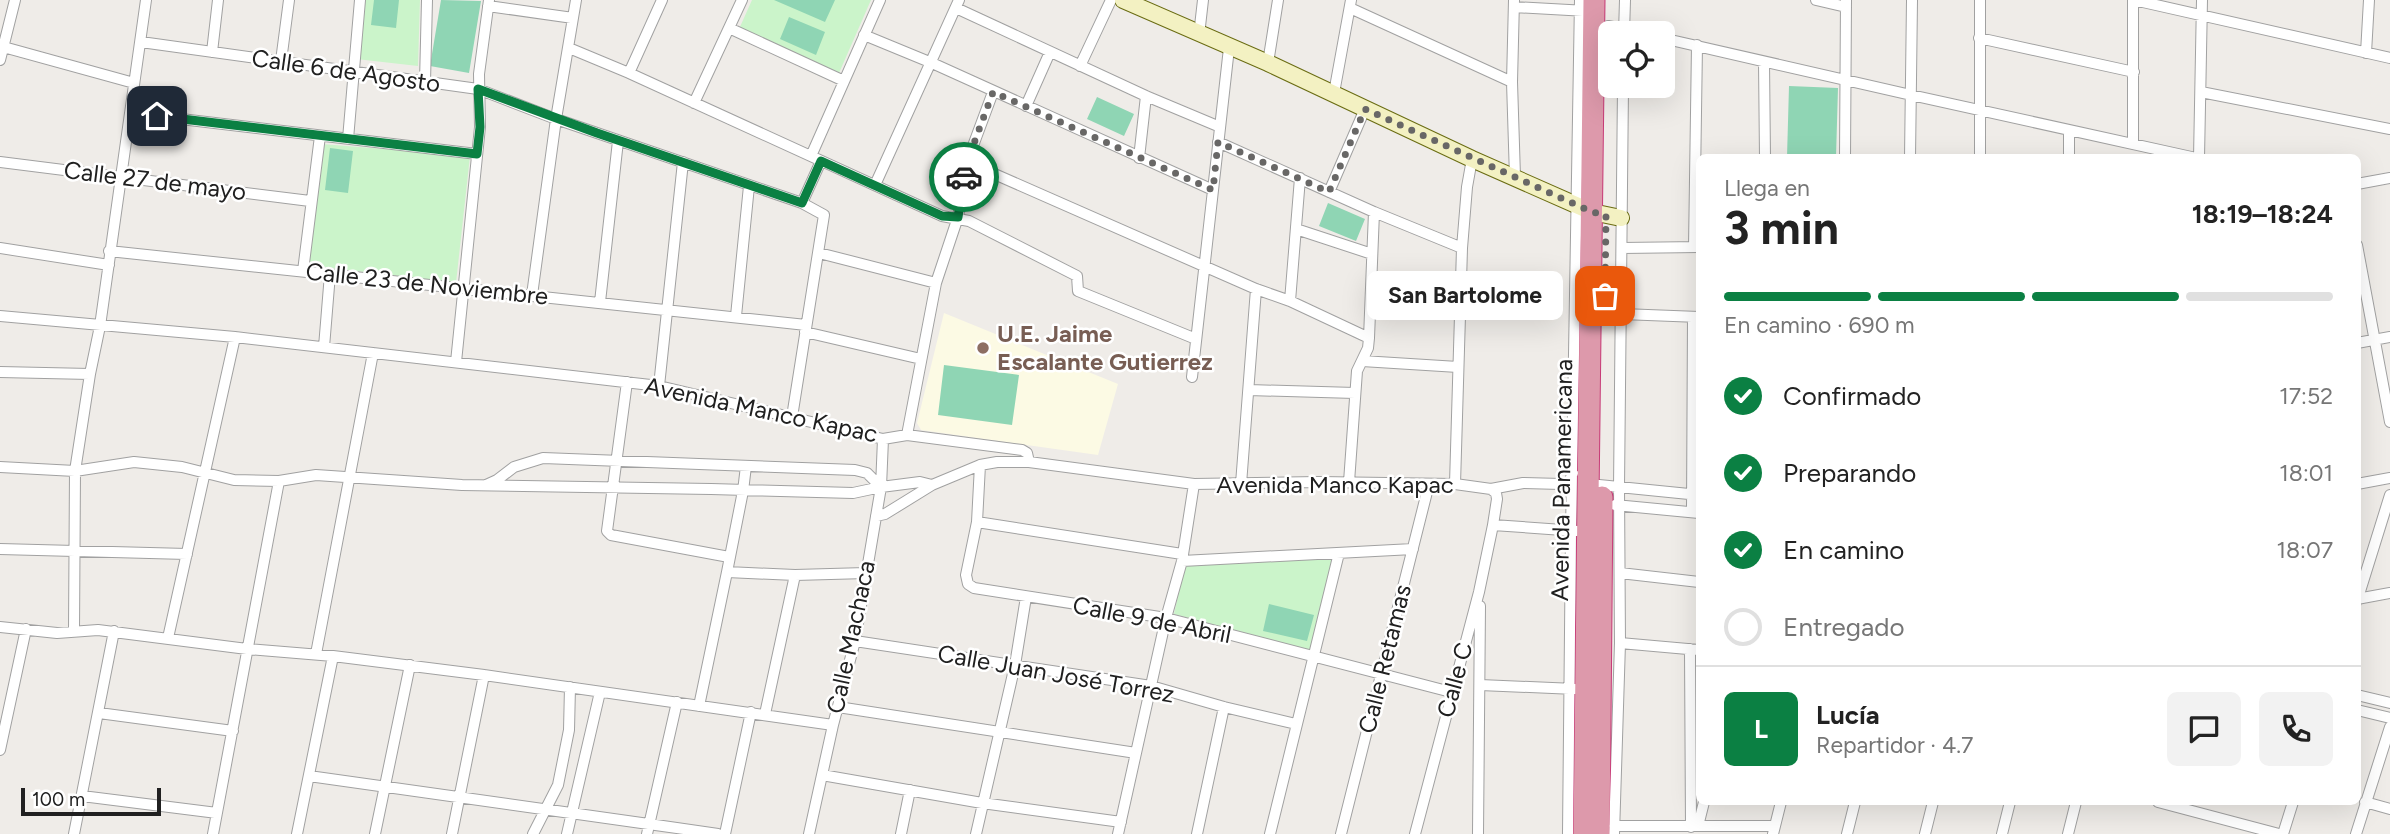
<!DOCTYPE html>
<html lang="es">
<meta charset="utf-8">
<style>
:root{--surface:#fff;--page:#f2f2f2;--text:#222;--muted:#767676;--line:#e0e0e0;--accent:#0b8043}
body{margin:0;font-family:Figtree,sans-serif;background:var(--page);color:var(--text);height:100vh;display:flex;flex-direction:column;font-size:26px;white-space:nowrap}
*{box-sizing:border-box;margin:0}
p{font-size:23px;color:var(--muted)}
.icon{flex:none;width:38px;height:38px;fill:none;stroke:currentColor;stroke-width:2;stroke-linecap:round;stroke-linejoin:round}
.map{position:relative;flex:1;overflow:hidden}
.sheet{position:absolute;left:1696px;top:154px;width:665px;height:651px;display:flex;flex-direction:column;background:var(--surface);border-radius:10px;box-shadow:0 7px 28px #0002}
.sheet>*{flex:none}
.buttons{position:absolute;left:1598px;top:21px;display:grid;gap:14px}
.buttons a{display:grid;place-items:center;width:77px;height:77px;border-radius:10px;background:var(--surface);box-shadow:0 7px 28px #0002;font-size:35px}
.scale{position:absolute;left:21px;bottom:18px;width:140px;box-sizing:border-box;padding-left:7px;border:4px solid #202020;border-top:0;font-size:19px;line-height:24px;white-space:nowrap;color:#202020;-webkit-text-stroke:5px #fff;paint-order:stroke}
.pin{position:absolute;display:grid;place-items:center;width:60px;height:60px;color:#fff;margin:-30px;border-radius:14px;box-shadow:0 4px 10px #0006}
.courier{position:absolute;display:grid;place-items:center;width:70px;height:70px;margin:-35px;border:5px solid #0b8043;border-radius:50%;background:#fff;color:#222;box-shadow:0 2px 9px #0007}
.bubble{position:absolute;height:49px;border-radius:10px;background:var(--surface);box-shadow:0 7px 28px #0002;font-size:23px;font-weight:700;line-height:49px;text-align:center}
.summary em{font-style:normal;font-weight:700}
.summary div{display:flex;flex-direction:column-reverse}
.summary{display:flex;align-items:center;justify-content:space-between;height:119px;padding:0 28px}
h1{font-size:46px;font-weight:700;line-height:52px}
.bar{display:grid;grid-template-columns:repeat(4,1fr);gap:10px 7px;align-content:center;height:84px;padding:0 28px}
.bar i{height:9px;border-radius:5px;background:var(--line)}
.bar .active{background:var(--accent)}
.bar p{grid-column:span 4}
.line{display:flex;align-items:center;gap:18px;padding:0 28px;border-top:2px solid var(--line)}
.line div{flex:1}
.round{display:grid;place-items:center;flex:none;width:74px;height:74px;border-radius:10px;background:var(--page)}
ol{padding:0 28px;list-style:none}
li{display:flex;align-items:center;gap:21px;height:77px}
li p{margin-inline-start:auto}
li .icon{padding:7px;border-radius:50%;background:var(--accent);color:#fff;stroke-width:4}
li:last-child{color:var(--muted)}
li i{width:38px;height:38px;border:4px solid var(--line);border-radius:50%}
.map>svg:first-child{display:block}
.education{fill:#fcfae4}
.park{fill:#cbf4ca}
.pitch{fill:#8fd5b4}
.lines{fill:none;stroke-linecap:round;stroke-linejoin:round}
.street-casing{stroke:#a1a1a1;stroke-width:12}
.secondary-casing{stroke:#6a6c12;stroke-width:18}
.highway-casing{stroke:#c73b77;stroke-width:23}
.street{stroke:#fff;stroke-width:10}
.secondary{stroke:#f3f1c2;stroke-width:16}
.highway{stroke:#dd99ab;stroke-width:21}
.done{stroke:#686766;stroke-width:7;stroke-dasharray:0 12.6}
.route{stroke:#0b8043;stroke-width:9}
.education-dot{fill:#8d6e63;stroke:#fff;stroke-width:2.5}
.labels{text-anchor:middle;stroke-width:5;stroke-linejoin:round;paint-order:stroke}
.street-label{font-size:24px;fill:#202020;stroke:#fff}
.education-label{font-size:24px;font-weight:bold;fill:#785e54;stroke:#fff;text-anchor:start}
</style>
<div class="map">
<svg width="2390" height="834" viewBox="0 0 2390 834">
<rect width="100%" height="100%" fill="#efece8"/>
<path class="education" d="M944,313l174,71 -20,71 -177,-25 -4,-7z"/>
<path class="park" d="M362,0h58l-2,66 -62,-7z
M752,0h119l-32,73 -100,-44z
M322,144l148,12 -14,127 -150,-18z
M1333,556l-23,94 -136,-36 11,-51z"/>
<path class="pitch" d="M374,0h25l-3,28 -25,-3z
M441,0l40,1 -12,72 -39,-7z
M774,0h61l-10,22z
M789,17l36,15 -9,23 -36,-16z
M1789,86l49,2 -2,69h-49z
M1097,97l37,17 -10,22 -37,-17z
M330,148l23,3 -5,42 -23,-3z
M1328,203l37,16 -9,22 -37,-15z
M944,365l75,10 -7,50 -74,-10z
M1269,604l45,11 -7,26 -44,-10z"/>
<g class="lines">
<defs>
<path id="street" d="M1514,0l-2,82 3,95
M1816,0l30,7
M2133,0v144
M2134,0l256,58
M488,6l85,12
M1514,7l73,4
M956,8l190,88 74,31
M1350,8l162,74
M1608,26l34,7
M729,28l115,53
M1624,33l1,-33
M864,35l68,28 281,127
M1199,35l4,-35
M1662,38l249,57 285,63
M1979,38l155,34
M141,42l337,47 78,30 246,84 22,12 -32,202
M0,46l134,37
M569,48l60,25 313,143 27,5 108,55 1,15 118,48
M212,52l6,-52
M2366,53l3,-53
M0,60l15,-60
M281,61l8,-61
M1764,62l1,96
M1268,63l10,-63
M1080,66l31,-66
M629,73l33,-73
M425,82l2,-82
M2201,92l189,37
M1334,93l17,-93
M694,103l48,-103
M1026,106l24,-54
M130,113l347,41
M2069,131v27
M348,139l12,-139
M1218,142l156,70 88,36
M811,156l69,-156
M1139,158l7,-62
M1845,158l1,-158
M1910,158l2,-158
M1980,158v-158
M2199,158l3,-158
M0,162l310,39
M967,162l289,127 34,12 79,37
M2357,184l33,-6
M875,185l84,-185
M1329,192l36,-83
M802,203l19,-42
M1296,229l76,25
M2357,245l33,177
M1694,247l3,-202
M0,248l109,17
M1622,248l77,-1
M109,251l697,74
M819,253l117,30
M303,271l17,-135
M532,295l24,-176 20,-119
M1290,301l10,-123
M600,302l18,-161
M1622,314l77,3
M0,316l235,21 424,49 224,53 24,-4 115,15 5,3 2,9
M736,316l13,-130
M805,332l116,27
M2357,343l33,-6
M324,347l6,-73
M1362,361l96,6
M456,362l24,-235 -1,-53 10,-74
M0,372l90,2
M1192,377l37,-329
M627,382l-20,149 4,4 118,22
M659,386l24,-224
M1249,390l106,3
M907,435l29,-152 22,-66 9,-55 26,-70
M980,465l-3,57 -11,53 2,9 6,4 192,30 285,74
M0,467l75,4 59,-9 48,5 52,13 45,1 37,-6 146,10 249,4 142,4 28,-6 -14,-14 -12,-3 -312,-12 -29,9 -17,13 -11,5
M1349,482l8,-111 11,-23 1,-10 5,-126
M1241,484l15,-195
M1455,484l7,-236 5,-61 5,-28
M1589,484l110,11
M2357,484l33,-6
M881,487l39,-5 12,3 48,-20 17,-3h32l165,22 125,-2 136,2 36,5 5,4 1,6 -4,26 84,6
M1491,489l32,-6 38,1 8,-2 4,-9
M1615,505l84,8
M1692,512l1,-195
M876,516l9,-2 47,-29
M977,522l205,32
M0,549l187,5
M1182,561l231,-12
M727,572l68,3 71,-2
M1620,573l79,9
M2357,599l33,-6
M2357,601l33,-106
M0,627l57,6 41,-3 149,19 86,7 -36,178
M74,632l1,-161 15,-97 10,-48 46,-326
M168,638l67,-301
M855,641l296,45 73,21 72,17
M1620,643l79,7
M1690,649l1,178
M316,654l57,-301
M333,656l151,19 349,50
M1480,685l95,4
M2357,695l33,8
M699,706l28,-134 16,-81 3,-25
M838,707l298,46
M2357,710l33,8
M99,713l134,18
M765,714l30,-139
M0,750l26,-121
M822,775l160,28 139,19
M309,776c137,19 273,38 409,58
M82,796l135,17
M2158,802l121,32
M2365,802l25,7
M1614,826h161
M1698,826l6,-24
M74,834l40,-203
M213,834l66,-353
M375,834l35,-169
M452,834l32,-159
M533,834l25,-49 11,-55 1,-43
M567,834l33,-142
M647,834l30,-132
M725,834l26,-122
M809,834l24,-109 22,-84 26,-154 2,-48
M901,834l9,-44
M976,834l39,-169 11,-68
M1118,834l48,-216 16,-57 12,-77
M1197,834l27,-127
M1270,834l69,-281
M1341,834l88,-350
M1415,834l64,-242 14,-67
M1478,834l2,-228
M1568,834l3,-303 9,-531
M1614,834l6,-191 -1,-155 4,-402
M1773,834l8,-32
M1847,834l8,-32
M1925,834l8,-32
M2002,834l8,-32
M2068,834l8,-32
M2283,834l10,-32
M2356,834l34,-107"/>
<path id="secondary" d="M1123,0l145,63 204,96 120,53 29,6"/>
<path id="highway" d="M1584,834l10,-834
M1599,834l3,-337"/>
</defs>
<use href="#street" class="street-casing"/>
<use href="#secondary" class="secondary-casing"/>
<use href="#highway" class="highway-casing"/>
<use href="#street" class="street"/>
<use href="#secondary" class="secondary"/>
<use href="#highway" class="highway"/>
</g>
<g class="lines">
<path class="done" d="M964,177l3,-15 26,-70 220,98 5,-48 111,50 36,-83 227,103 14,3 -1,81"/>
<path class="route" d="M157,116l320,38 3,-27 -2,-38 119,44 205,70 19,-42 121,55 16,1 6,-40"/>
</g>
<circle class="education-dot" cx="983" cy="348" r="7"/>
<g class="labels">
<g class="street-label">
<text transform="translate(346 71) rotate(8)" y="8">Calle 6 de Agosto</text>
<text transform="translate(155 181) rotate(7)" y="8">Calle 27 de mayo</text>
<text transform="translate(427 284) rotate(6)" y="8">Calle 23 de Noviembre</text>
<text transform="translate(761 410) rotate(12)" y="8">Avenida Manco Kapac</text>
<text transform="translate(1562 480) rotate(-89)" y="8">Avenida Panamericana</text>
<text x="1335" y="493">Avenida Manco Kapac</text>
<text transform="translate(1152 620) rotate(11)" y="8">Calle 9 de Abril</text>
<text transform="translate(851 637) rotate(-78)" y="8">Calle Machaca</text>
<text transform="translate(1385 659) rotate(-76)" y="8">Calle Retamas</text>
<text transform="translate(1056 674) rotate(10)" y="8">Calle Juan José Torrez</text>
<text transform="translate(1455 680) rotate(-75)" y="8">Calle C</text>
</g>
<g class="education-label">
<text x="997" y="342">U.E. Jaime<tspan x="997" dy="28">Escalante Gutierrez</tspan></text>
</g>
</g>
</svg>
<div class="buttons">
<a><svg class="icon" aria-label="locate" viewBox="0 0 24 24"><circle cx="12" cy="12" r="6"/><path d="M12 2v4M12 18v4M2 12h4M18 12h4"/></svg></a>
</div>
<div class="scale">100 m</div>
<div class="pin" style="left:1605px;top:296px;background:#ea580c"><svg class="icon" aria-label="bag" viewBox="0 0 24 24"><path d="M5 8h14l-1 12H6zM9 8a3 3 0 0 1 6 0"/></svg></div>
<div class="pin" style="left:157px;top:116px;background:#1f2937"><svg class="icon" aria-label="home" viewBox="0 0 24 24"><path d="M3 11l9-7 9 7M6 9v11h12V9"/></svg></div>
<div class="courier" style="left:964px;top:177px"><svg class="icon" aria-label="car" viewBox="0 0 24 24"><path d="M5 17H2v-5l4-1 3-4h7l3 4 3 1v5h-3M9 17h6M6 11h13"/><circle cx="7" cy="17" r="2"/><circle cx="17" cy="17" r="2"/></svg></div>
<div class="bubble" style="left:1367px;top:271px;width:196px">San Bartolome</div>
<section class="sheet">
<div class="summary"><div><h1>3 min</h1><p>Llega en</p></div><em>18:19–18:24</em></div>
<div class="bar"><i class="active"></i><i class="active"></i><i class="active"></i><i></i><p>En camino · 690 m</p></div>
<ol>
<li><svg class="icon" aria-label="check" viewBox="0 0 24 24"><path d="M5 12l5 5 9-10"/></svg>Confirmado<p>17:52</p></li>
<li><svg class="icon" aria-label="check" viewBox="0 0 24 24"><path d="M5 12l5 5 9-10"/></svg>Preparando<p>18:01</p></li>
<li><svg class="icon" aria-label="check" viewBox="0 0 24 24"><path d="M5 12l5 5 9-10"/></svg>En camino<p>18:07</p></li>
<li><i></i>Entregado</li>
</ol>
<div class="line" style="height:126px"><b class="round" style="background:var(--accent);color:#fff">L</b><div><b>Lucía</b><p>Repartidor · 4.7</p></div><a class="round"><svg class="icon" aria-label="chat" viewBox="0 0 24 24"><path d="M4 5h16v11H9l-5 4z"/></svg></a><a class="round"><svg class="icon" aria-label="phone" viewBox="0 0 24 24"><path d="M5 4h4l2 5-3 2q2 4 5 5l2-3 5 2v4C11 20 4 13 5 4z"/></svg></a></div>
</section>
</div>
